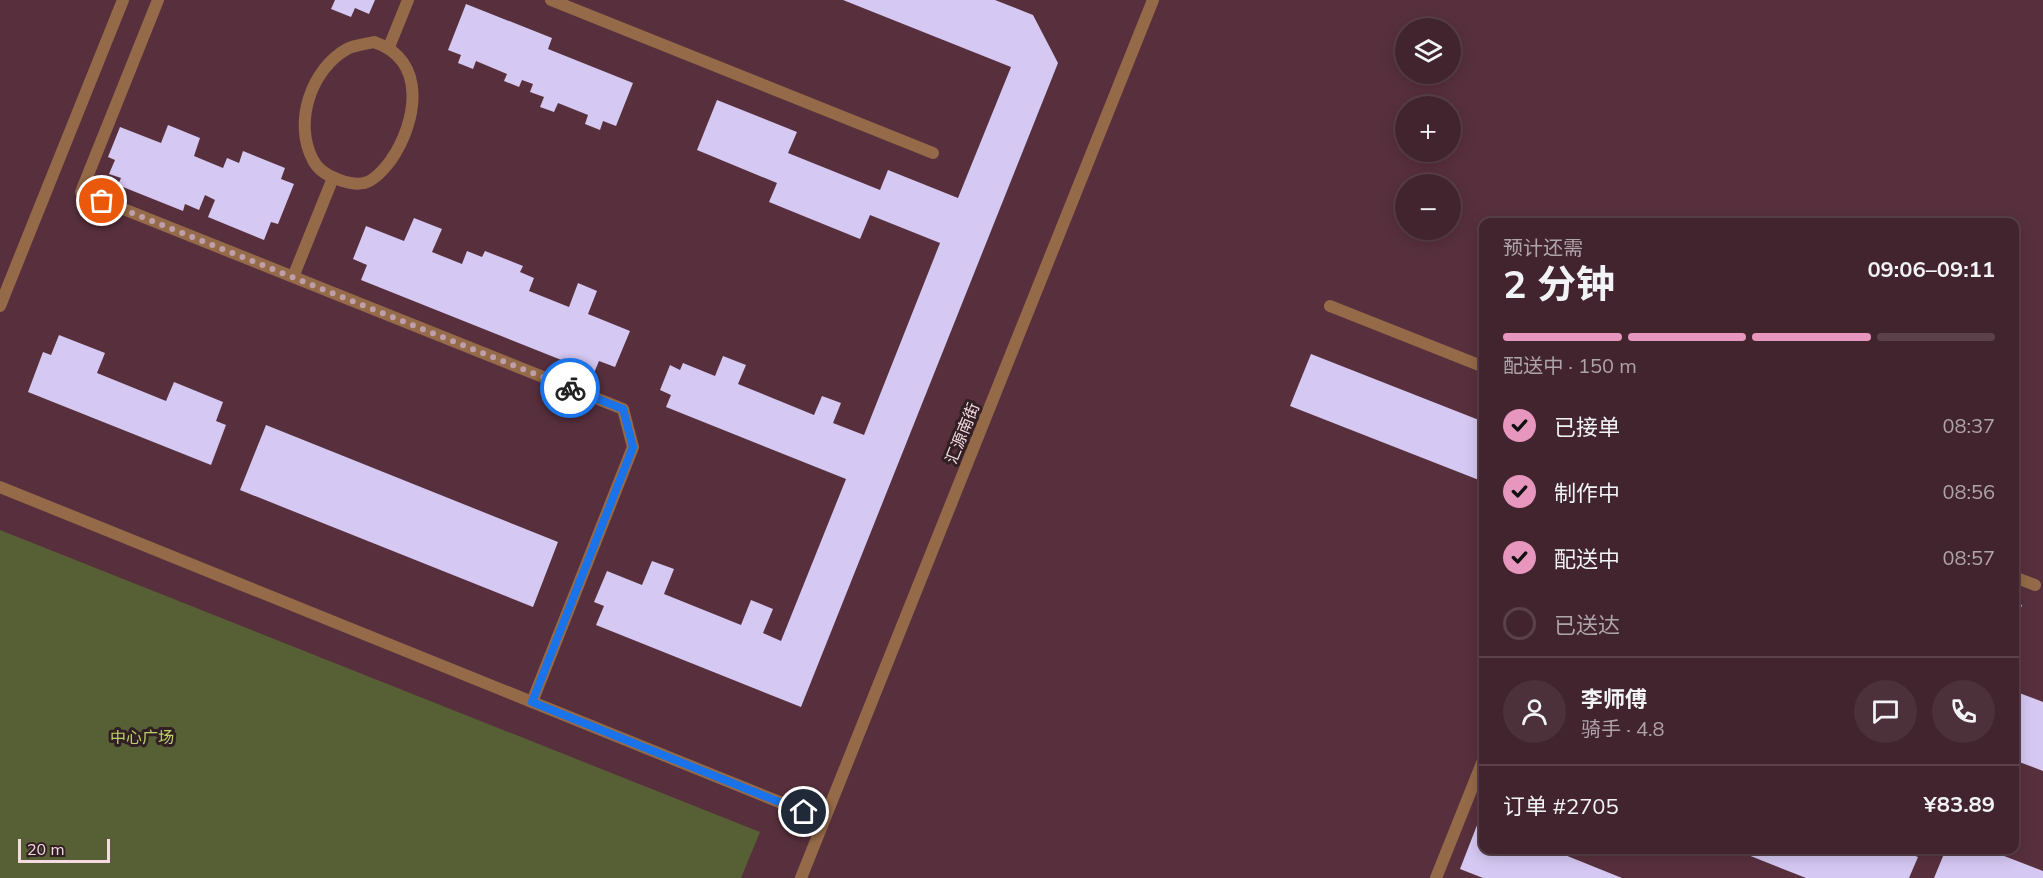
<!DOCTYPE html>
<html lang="zh">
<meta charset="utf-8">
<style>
:root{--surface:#42242e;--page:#4c303a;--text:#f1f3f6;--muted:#aea4aa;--line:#5a414a;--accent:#e797bd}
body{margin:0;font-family:Mulish,"Noto Sans SC",sans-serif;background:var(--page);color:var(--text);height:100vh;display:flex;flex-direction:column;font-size:22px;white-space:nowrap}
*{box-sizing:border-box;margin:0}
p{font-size:20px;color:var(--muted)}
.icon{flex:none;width:33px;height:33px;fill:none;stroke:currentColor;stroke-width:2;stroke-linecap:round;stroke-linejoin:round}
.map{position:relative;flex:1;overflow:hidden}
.sheet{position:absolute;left:1479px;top:218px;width:540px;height:636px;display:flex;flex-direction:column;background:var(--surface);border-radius:12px;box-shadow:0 3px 15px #0003,0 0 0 2px var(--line)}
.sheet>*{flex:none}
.tools{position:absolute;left:1395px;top:18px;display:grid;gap:12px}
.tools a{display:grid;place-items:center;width:66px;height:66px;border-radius:50%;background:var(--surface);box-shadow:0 3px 15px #0003,0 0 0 2px var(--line);font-size:30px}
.scale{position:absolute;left:18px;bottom:15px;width:92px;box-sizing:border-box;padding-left:6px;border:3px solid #f5dae2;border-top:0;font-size:16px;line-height:21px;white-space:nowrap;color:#f5dae2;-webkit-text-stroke:4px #311f24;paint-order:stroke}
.pin{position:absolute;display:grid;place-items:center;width:51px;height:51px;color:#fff;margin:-26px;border:3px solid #fff;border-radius:50%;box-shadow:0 2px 6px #0007}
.courier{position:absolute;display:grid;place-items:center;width:60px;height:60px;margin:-30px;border:4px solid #1a73e8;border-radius:50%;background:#fff;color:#222;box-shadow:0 2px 8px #0007}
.headline em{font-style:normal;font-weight:700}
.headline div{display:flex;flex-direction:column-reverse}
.headline{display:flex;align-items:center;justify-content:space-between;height:102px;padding:0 24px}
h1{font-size:39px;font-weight:700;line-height:45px}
.bar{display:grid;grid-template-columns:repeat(4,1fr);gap:9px 6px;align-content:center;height:72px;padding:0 24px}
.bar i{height:8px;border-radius:4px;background:var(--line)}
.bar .on{background:var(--accent)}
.bar p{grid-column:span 4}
.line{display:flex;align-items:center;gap:15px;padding:0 24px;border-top:2px solid var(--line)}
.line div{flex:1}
.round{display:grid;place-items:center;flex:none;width:63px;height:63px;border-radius:32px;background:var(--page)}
ol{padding:0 24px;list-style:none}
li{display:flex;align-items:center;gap:18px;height:66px}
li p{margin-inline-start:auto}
li .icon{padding:6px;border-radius:50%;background:var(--accent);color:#111;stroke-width:4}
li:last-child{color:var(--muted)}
li i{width:33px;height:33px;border:3px solid var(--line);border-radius:50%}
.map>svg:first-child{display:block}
.green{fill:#576034}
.building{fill:#d5c8f3}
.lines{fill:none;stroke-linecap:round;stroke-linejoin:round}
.service{stroke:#956a48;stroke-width:12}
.minor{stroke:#956a48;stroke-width:12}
.tertiary{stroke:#956a48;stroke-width:12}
.done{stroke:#be9ea8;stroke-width:6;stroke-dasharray:0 10.8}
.route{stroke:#1a73e8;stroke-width:8}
.labels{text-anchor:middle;stroke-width:6;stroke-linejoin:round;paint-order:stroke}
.street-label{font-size:16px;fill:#f5dae2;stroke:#311f24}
.park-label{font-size:16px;fill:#bbd066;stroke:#311f24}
</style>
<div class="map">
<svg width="2043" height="878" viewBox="0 0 2043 878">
<rect width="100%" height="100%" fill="#58303d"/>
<path class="green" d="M0,530l760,302 -19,46h-741z"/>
<path class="building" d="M335,0h40l-6,14 -14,-6 -4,9 -20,-8z
M843,0h152l38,15 25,48 -257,644 -205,-82 8,-19 -10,-4 13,-31 35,14 10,-24 22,8 -10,25 77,31 10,-25 22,9 -10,24 18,8 65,-162 -180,-72 5,-12 -11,-5 10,-25 10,5 3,-7 32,13 8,-20 23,9 -8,19 76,31 8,-19 19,7 -8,20 31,12 76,-192 -70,-28 -10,24 -91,-37 8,-19 -80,-33 20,-50 80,32 -9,21 92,37 8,-20 70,28 53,-131z
M466,4l86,34 -4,11 85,34 -17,43 -13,-5 -3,9 -15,-6 3,-9 -30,-12 -4,9 -14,-5 4,-10 -14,-5 3,-8 -11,-4 -3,7 -15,-6 3,-7 -31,-13 -3,8 -15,-6 3,-8 -13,-5z
M168,125l32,13 -6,18 29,12 4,-10 12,5 4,-12 42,17 -4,11 13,5 -16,40 -7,-2 -7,18 -56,-23 7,-17 -10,-5 -6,15 -14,-6 -2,7 -65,-26 3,-7 -12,-4 6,-14 -7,-3 12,-30 41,16z
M414,218l28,11 -10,23 30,12 5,-13 15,6 3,-6 38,15 -3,6 14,6 -5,13 40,16 9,-24 19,8 -9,23 42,17 -15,36 -16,-6 -5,12 -233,-93 6,-15 -14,-6 13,-33 38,15z
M59,335l46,18 -8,20 69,28 8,-19 49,20 -7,19 10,4 -15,40 -183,-73 15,-40 8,3z
M1311,354l173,68v60l-194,-76z
M266,425l292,117 -25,65 -293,-117z
M2014,602l8,3 -7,18h-1z
M2014,691l29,11v69l-29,-11z
M1479,820l5,2v27h66l72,29h-139l-23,-9z
M1733,849h164l21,8 -9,21h-103z
M1946,849h40l57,22v7h-109z"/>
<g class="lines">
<path class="service" d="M158,0l-77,192 542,217 10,38 -101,255
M551,0l382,153
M374,42c54,18 43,80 17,118 -6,8 -17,21 -27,23 -8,2 -20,-1 -27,-4 -11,-4 -19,-9 -24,-19 -20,-37 -2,-91 34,-111 8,-4 19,-5 27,-7z
M389,47l19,-47
M293,277l40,-99
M1330,306l154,61
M2014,577l21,8
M1436,878l48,-120"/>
<path class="minor" d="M0,306l123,-306
M0,487l824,333"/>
<path class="tertiary" d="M801,878l352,-878"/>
</g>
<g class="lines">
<path class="done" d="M102,201l468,187"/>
<path class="route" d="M570,388l53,21 10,38 -101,255 272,110"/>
</g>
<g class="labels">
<g class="street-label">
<text transform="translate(962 433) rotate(-68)" y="6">汇源南街</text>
</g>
<g class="park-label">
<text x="142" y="743">中心广场</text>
</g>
</g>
</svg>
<div class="tools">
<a><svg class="icon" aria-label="layers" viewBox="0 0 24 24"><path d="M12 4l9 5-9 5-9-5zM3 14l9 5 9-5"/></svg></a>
<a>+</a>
<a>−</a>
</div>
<div class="scale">20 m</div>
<div class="pin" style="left:102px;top:201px;background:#ea580c"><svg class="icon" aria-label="bag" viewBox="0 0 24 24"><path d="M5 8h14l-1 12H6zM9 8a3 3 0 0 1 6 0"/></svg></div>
<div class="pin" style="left:804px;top:812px;background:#1f2937"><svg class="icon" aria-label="home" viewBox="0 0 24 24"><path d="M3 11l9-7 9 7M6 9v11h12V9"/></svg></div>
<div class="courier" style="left:570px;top:388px"><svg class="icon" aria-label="bike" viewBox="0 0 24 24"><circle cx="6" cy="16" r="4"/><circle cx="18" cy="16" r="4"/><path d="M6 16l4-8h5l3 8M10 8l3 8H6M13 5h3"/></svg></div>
<section class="sheet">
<div class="headline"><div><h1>2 分钟</h1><p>预计还需</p></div><em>09:06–09:11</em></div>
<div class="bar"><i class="on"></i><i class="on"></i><i class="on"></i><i></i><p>配送中 · 150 m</p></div>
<ol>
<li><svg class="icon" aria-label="check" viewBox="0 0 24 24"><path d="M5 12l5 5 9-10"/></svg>已接单<p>08:37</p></li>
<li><svg class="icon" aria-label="check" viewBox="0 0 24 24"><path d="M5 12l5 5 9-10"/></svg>制作中<p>08:56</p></li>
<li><svg class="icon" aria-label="check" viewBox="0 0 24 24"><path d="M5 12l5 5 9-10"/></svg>配送中<p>08:57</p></li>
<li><i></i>已送达</li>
</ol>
<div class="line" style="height:108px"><a class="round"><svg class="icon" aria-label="person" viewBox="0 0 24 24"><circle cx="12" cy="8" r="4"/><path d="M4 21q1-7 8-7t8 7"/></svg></a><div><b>李师傅</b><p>骑手 · 4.8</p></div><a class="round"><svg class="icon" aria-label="chat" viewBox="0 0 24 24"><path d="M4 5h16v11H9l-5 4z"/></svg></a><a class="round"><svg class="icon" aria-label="phone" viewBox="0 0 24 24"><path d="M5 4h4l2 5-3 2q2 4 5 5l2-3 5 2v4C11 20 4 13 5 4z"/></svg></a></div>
<div class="line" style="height:78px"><div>订单 #2705</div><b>¥83.89</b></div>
</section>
</div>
